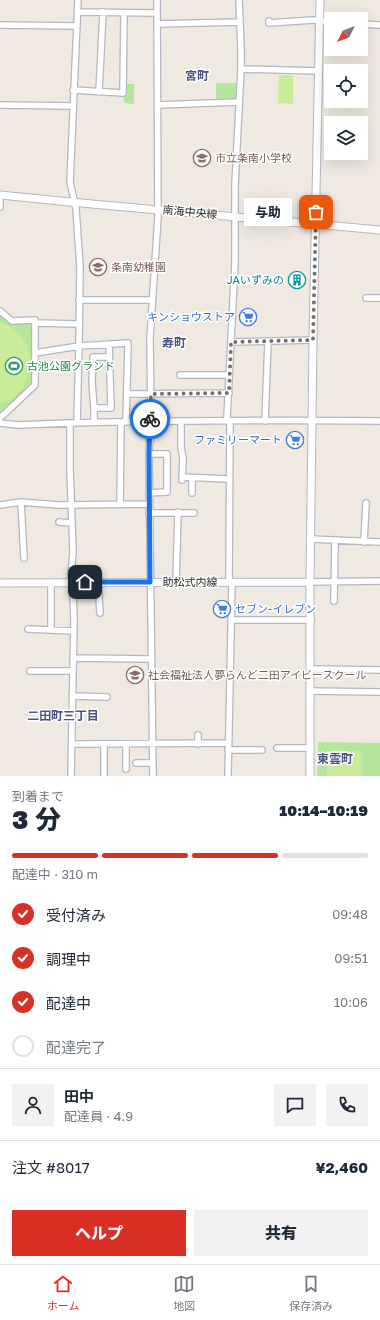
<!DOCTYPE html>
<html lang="ja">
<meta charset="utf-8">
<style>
:root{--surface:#fff;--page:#f2f2f3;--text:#1f2937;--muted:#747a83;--line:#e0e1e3;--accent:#d93025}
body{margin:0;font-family:"Golos Text","Noto Sans JP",sans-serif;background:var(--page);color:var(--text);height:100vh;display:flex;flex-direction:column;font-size:15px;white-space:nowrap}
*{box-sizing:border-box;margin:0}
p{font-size:13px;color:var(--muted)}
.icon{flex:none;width:22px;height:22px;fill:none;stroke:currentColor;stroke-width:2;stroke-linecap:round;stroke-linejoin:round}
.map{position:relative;height:776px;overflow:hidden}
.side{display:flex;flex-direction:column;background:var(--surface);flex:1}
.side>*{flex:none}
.needle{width:26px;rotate:228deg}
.tools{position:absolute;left:324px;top:12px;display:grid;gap:8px}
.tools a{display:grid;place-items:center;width:44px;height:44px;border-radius:0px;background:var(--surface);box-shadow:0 4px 16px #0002;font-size:20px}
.pin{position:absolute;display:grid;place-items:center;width:34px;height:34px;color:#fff;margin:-17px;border-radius:8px;box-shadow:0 2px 6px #0006}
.courier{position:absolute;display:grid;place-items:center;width:40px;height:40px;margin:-20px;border:3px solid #1a73e8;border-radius:50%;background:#fff;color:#222;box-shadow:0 1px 5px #0007}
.bubble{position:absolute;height:28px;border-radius:0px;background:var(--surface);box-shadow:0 4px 16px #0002;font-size:13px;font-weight:800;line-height:28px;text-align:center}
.head em{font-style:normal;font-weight:800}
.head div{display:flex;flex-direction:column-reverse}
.head{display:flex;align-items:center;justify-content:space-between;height:68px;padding:0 12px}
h1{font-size:26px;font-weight:800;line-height:30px}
.bar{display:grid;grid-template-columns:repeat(4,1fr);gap:6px 4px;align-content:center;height:48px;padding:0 12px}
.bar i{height:5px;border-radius:3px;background:var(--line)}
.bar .selected{background:var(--accent)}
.bar p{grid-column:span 4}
.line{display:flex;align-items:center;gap:10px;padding:0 12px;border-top:1px solid var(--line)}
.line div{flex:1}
.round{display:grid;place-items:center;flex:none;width:42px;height:42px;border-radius:0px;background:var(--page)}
ol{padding:0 12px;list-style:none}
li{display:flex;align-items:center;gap:12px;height:44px}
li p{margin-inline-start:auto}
li .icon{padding:4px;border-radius:50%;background:var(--accent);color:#fff;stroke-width:4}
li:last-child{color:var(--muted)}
li i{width:22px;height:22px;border:2px solid var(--line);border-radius:50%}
.button{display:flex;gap:8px;margin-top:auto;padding:8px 12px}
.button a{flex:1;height:46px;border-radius:0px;background:var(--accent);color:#fff;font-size:16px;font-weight:800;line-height:46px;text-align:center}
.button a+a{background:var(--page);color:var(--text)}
.tab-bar{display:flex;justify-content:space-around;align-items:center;height:56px;border-top:1px solid var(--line);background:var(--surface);font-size:11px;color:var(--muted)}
.tab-bar a{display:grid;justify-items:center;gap:2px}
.tab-bar .selected{color:var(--accent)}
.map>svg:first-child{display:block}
.green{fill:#b6e59e}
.pitch{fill:#c9ec9a}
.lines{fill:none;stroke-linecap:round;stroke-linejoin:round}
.minor-casing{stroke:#b4b7c1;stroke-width:8}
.tertiary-casing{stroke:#b4b7c1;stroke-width:9}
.minor{stroke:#fff;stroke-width:5.5}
.tertiary{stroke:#fff;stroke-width:7}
.done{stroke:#726f6d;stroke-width:4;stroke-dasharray:0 7.2}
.route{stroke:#1a73e8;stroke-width:5}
.labels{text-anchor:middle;stroke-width:3;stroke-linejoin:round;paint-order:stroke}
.education-label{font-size:11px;fill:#785e54;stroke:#fff;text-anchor:start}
.street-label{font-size:11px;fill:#2e2e2e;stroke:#fff}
.culture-label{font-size:11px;fill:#0d838f;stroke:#fff;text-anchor:end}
.shop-label{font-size:11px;fill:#366cbe;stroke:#fff;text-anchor:end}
.leisure-label{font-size:11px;fill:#27864d;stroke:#fff;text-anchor:start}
.neighbourhood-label{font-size:12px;font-weight:bold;fill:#4d5680;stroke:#fff}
</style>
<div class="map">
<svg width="380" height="776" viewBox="0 0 380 776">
<rect width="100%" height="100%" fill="#efe9e1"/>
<path class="green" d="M216,83h21l-1,18h-20z
M125,84h9v20l-10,-1v-7l2,-1z
M0,315l11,8 21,-1 1,1v60l-33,32z
M318,742l62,1v33h-63z"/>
<path class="pitch" d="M279,75h14v29l-15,-1z
M0,322c11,4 25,15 28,27 6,20 -4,52 -28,53z
M327,751h35v25h-35z"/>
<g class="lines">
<defs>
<path id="minor" d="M78,12l79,1
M269,21v2l44,-3 18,2
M157,24l83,-2
M361,24l19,1
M0,25l77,1
M241,69l77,2
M73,90l50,3 1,-80
M99,92l4,-80
M0,105l73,1
M158,105l81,-3
M0,201v6
M366,298h14
M79,300h73
M0,311l12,10 23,-1v65l-35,33
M35,323l44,1
M231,342l82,-2
M35,353l44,-7 49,-3 -2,79
M180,375h49
M127,394l102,-1
M94,408l-2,-26 1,-25h16
M181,421v26l2,12 -1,21
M265,421l3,-80
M94,422v-14h17l-2,-64
M0,423l18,2c121,-5 241,-5 362,-4
M70,423v46l3,83 -2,23 2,15 1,32 -3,154
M77,423l2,-77 1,-79 -4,-58 -6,-27 8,-182
M149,454h18v38l-18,1
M182,477l47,2
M192,493v-15
M21,502l3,56
M0,505l21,-3 38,3 90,-1
M120,505l1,-83
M149,513h45
M59,522l13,1
M311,539l69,3
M364,542l2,-39
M98,582l2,31
M176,582l2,-70
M229,582l1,-158 -3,-6 8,-156v-78l6,-115v-20l-2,-49
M310,582l70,-1
M334,601l1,-61
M231,620h80
M28,629l45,2
M51,630v-47
M73,658l78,1
M310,669l70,1
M30,671h43
M310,691l70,1
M72,696l35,1
M72,744l156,-1
M198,744v-9
M104,745v31
M126,745v24
M277,748h33
M228,750h34
M136,763h17
M153,776l-4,-322 2,-36 -1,-80 8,-121 -1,-217
M228,776l4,-194"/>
<path id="tertiary" d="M0,195l70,7 310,28
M0,583l310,-1
M310,776v-194l3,-242 7,-340"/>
</defs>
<use href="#minor" class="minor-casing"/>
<use href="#tertiary" class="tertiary-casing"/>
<use href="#minor" class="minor"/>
<use href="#tertiary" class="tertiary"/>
</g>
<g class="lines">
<path class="done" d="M150,419l1,-25 78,-1 2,-51 82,-2 3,-128"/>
<path class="route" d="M85,582h65l-1,-128 1,-35"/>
</g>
<defs>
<symbol id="school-ring" viewBox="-11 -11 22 22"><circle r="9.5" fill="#fff" stroke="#8d6e63" stroke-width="1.5"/><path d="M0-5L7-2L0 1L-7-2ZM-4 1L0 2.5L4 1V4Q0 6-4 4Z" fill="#8d6e63"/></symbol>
<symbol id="building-ring" viewBox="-11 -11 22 22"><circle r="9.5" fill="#fff" stroke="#0f9aa8" stroke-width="1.5"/><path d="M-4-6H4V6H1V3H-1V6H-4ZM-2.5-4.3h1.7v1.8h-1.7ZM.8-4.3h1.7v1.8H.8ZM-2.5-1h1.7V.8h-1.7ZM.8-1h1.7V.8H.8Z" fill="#0f9aa8"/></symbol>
<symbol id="supermarket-ring" viewBox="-11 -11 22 22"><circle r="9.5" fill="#fff" stroke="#3f7fe0" stroke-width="1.5"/><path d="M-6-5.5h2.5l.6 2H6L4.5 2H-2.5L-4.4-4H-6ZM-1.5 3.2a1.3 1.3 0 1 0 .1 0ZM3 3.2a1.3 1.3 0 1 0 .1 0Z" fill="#3f7fe0"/></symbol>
<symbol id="stadium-ring" viewBox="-11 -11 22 22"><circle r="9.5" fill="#fff" stroke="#2e9e5b" stroke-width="1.5"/><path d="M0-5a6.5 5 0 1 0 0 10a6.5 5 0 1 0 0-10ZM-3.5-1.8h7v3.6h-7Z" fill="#2e9e5b"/></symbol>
</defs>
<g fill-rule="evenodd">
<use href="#school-ring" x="192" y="148" width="20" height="20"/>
<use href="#school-ring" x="88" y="257" width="20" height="20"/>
<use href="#building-ring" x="287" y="270" width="20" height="20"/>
<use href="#supermarket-ring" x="238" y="307" width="20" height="20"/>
<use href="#stadium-ring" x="4" y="356" width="20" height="20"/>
<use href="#supermarket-ring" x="285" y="430" width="20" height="20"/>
<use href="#supermarket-ring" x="212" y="599" width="20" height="20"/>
<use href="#school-ring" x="125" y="665" width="20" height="20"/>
</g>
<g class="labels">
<g class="education-label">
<text x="215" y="162">市立条南小学校</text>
<text x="111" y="271">条南幼稚園</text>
<text x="148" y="679">社会福祉法人夢らんど二田アイビースクール</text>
</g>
<g class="street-label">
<text transform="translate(190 212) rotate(5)" y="4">南海中央線</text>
<text x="190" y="586">助松式内線</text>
</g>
<g class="culture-label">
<text x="284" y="284">JAいずみの</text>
</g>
<g class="shop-label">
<text x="235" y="321">キンショウストア</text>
<text x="282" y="444">ファミリーマート</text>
<text x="235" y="613" text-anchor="start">セブン-イレブン</text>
</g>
<g class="leisure-label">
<text x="27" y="370">古池公園グランド</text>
</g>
<g class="neighbourhood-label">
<text x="197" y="80">宮町</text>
<text x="174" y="347">寿町</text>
<text x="63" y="720">二田町三丁目</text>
<text x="335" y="763">東雲町</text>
</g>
</g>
</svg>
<div class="tools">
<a><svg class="needle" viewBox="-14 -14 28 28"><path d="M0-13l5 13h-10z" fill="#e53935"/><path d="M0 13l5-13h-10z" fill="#747a83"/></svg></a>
<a><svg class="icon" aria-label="locate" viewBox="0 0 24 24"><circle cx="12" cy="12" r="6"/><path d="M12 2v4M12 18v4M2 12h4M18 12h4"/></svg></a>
<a><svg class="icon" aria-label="layers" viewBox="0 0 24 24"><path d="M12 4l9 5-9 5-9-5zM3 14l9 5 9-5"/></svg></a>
</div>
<div class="pin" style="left:316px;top:212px;background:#ea580c"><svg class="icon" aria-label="bag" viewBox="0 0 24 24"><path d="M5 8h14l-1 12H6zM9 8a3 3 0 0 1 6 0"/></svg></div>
<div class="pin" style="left:85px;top:582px;background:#1f2937"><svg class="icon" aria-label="home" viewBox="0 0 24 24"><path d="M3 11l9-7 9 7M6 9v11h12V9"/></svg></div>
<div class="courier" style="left:150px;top:419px"><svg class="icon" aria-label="bike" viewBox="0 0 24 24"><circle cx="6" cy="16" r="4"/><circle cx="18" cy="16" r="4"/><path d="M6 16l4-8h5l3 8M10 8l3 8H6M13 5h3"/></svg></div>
<div class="bubble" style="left:244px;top:198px;width:48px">与助</div>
</div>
<section class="side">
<div class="head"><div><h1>3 分</h1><p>到着まで</p></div><em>10:14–10:19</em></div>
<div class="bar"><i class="selected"></i><i class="selected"></i><i class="selected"></i><i></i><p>配達中 · 310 m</p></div>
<ol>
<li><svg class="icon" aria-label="check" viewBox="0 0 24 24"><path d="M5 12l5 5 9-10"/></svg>受付済み<p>09:48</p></li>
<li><svg class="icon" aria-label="check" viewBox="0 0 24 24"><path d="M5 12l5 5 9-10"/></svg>調理中<p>09:51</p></li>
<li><svg class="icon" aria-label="check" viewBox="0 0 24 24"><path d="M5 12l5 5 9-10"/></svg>配達中<p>10:06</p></li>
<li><i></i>配達完了</li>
</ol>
<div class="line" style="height:72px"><a class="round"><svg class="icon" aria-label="person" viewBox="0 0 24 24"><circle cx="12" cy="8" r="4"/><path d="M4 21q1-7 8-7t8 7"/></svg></a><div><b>田中</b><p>配達員 · 4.9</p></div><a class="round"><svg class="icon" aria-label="chat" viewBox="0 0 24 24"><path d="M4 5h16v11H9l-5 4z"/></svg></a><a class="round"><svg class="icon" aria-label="phone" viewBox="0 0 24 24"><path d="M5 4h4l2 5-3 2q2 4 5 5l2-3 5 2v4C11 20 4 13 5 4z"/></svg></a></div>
<div class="line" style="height:52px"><div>注文 #8017</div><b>¥2,460</b></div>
<div class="button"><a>ヘルプ</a><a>共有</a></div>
</section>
<nav class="tab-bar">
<a class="selected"><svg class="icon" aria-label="home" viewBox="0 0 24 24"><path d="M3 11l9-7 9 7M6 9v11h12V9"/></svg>ホーム</a>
<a><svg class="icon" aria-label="map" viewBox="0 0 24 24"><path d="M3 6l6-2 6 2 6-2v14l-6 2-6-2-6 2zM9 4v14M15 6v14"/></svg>地図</a>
<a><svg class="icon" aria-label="saved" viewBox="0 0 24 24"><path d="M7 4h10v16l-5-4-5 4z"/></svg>保存済み</a>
</nav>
